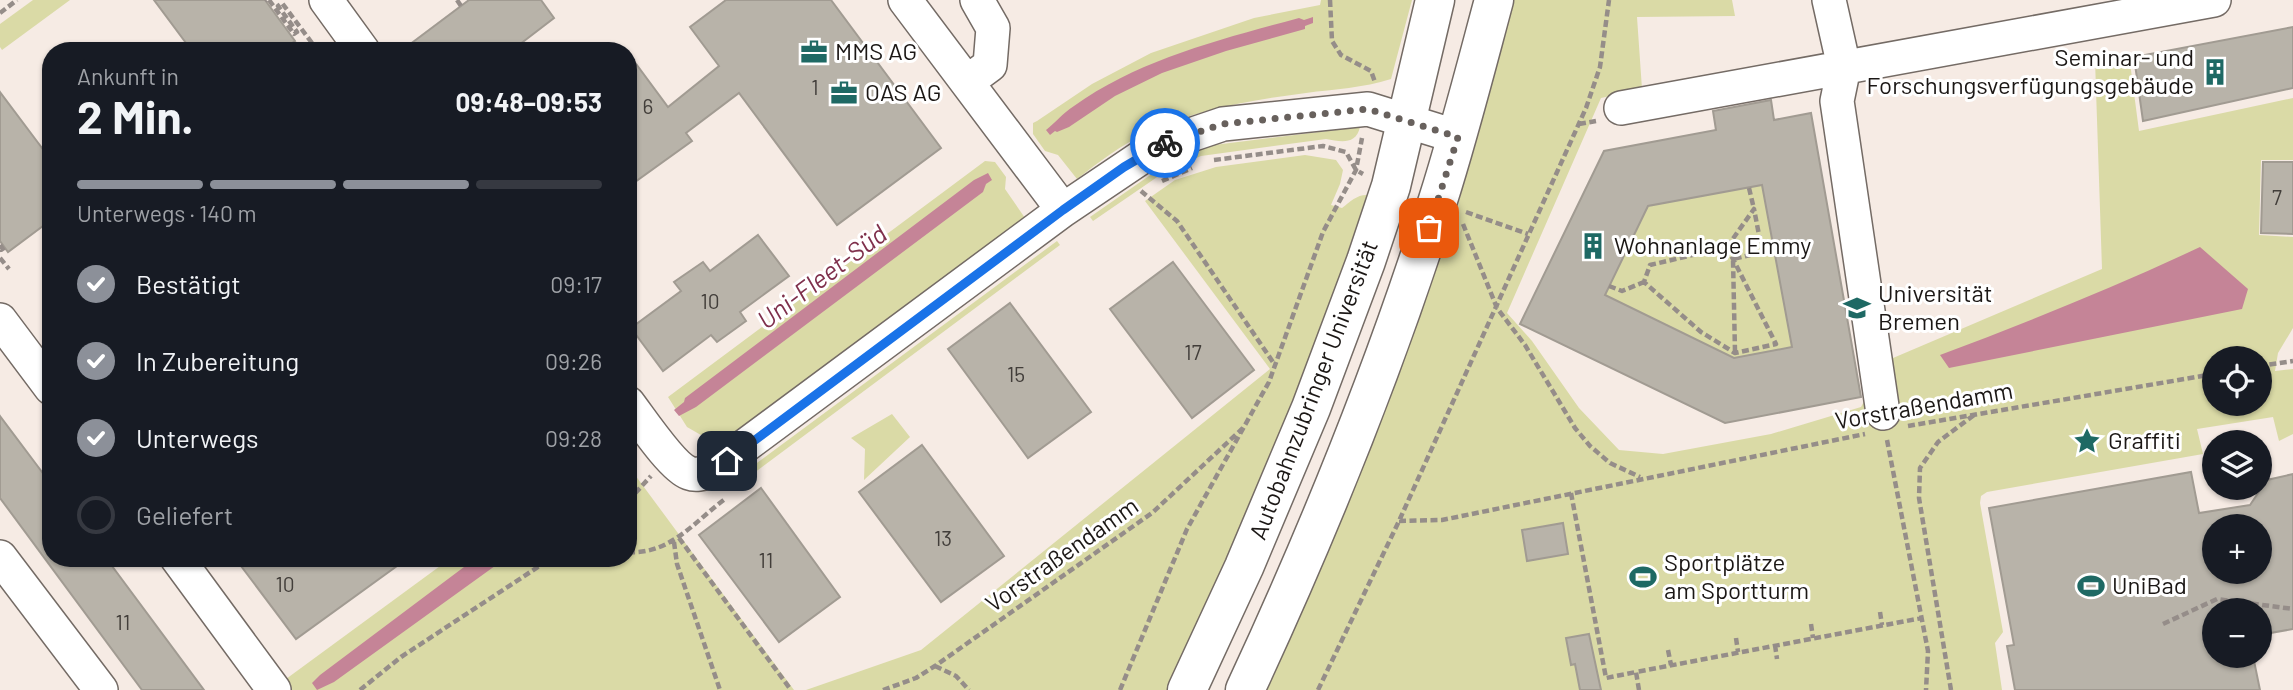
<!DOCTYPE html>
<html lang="de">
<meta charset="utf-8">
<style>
:root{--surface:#171b24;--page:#20242c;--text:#f1f3f6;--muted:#9ea1a6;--line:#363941;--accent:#8c9099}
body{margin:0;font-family:Barlow,sans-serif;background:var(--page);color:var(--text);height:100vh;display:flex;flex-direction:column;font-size:26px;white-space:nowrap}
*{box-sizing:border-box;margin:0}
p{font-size:23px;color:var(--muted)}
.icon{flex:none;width:38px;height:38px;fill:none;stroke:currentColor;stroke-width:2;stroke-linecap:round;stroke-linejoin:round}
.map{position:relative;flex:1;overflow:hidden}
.sheet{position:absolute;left:42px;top:42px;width:595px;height:525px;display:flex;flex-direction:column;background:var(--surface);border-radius:28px;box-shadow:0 2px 5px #0004}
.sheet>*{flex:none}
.buttons{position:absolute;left:2202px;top:346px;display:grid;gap:14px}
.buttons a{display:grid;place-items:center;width:70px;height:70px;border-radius:50%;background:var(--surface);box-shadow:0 2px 5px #0004;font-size:35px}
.pin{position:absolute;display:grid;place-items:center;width:60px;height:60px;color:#fff;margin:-30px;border-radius:14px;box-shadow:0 4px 10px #0006}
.courier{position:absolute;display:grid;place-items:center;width:70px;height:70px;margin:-35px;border:5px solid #1a73e8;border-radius:50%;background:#fff;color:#222;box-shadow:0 2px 9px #0007}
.summary em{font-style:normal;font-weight:700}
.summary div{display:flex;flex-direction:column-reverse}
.summary{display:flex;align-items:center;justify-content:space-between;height:119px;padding:0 35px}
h1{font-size:46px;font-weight:700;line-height:52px}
.bar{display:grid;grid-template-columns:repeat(4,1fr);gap:10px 7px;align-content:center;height:84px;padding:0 35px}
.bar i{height:9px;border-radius:5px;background:var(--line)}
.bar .on{background:var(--accent)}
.bar p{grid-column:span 4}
ol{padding:0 35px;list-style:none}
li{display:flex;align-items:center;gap:21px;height:77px}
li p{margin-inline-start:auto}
li .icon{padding:7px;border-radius:50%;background:var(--accent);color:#fff;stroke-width:4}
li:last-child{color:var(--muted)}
li i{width:38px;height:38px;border:4px solid var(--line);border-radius:50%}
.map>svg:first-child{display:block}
.green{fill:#dadaa6;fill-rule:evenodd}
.water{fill:#c58497}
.building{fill:#b8b3a9;stroke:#a19b92;stroke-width:2;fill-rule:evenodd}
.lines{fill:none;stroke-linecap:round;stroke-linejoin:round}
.minor-casing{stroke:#746b65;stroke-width:36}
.major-casing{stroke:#746b65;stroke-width:41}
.path{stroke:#958d89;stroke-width:4.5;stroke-dasharray:7 3.5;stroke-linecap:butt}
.minor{stroke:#fff;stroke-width:33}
.major{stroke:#fff;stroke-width:38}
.done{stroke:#68615d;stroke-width:7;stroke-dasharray:0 12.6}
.route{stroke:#1a73e8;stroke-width:9}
.labels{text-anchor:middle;stroke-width:6;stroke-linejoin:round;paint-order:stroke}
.number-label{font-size:21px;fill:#423e3a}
.poi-label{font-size:24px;fill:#1b1715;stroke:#fff;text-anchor:start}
.street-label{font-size:24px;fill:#1b1715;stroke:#fff}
.water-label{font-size:26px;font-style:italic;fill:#7f304c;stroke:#fff}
</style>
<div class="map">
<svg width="2293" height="690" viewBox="0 0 2293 690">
<rect width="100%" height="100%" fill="#f6ebe4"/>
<path class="green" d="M33,0h37l-68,50 -2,-3v-23z
M1321,0h91l-21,79c-28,9 -56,10 -85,14 -54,7 -111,16 -161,41 -24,11 -46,28 -68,45l-19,-24 -13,-4 -12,-17v-11l4,-2 55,-37 59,-31 103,-35 66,-13z
M1511,0h221l3,16 -98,1 5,72 -41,9 -94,215 25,28 47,67 40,42 44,4 108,-20 90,-27 25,-46 216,-92 -7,-209 34,-5 10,76 154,-33v62h-32l-2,75 34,2v91l-15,25 -3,18 18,-2v65l-14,7 -6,-24 -76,12 6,25 -216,38 -6,4 -1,7 23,129 -8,11 7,47h-737l130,-309 61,-168zM2214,359h45v45h-45z
M1360,127c-4,18 -19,15 -34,12l-125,17 -35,15 -73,50 -3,-4 69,-48 1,-8 38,-14z
M1305,155l31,5 7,10 -3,14 -9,21 11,3c10,-8 18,-16 31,-12l-63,174 -140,320h-364l115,-40 349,-281 -125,-168 30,-21 41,-13z
M985,161l10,1 11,15 -1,12 20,29 -305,228 -33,-19 -19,-30z
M1762,185l30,162 -58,11 -129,-63 43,-89z
M1057,241l3,4 -310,231 -4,-5z
M892,414l18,23 -46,43 1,-31 -14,-11z
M628,448l7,9v18l159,215h-523l180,-132h177z"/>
<path class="water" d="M1313,17v6l-8,3v3l-79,22 -64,22 -47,23 -46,31 -12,5 -2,-1 -5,4 -4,-5c9,-7 17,-17 28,-24 66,-47 148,-67 225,-88l5,2z
M988,173l4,7 -6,4 -3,8 -287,215 -17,9 -5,-6 10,-8 1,-4 289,-218z
M2200,247l48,42 -6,20 -293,59 -9,-13c88,-33 175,-68 260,-108z
M476,558h30l-172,124 -17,8 -5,-7 8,-8z"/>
<path class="building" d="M154,0h111l30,41 -14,10h-89z
M469,0h72l13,18 -43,33h-110z
M726,0h105l110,148 -104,77 -98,-132 -53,40 6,8 -64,46v-134l40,54 51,-41 -29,-39z
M2293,27v61l-150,33 -9,-64z
M0,92l51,68v60l-43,32 -8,-11z
M1771,100l3,20 37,-7 50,284 -136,26 -205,-99 84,-173 112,-21 -3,-19zM1762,185l30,162 -58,11 -129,-63 43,-89z
M2263,162h30v72l-32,-1z
M758,235l31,41 -49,36 6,9 -29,21 -6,-7 -48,36 -32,-43 50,-37 -7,-9 29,-20 7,9z
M1173,262l81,108 -62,48 -82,-109z
M1010,303l81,109 -63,46 -80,-109z
M0,416l51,68v74h55l98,132h-62l-142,-192z
M922,445l82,111 -63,46 -82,-110z
M2191,472l8,41 51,-8 17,-25 26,-6v155l-34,6v-24h-45v45h39l7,34h-245l-8,-44 7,-1 -25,-137zM2214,527h45v45h-45z
M761,488l79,109 -61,45 -80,-107z
M1563,523l5,31 -41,7 -5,-31z
M235,558h173l-112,81z
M1589,634l12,56h-21l-5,-26 -4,1 -5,-27z"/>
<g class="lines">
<defs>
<path id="minor" d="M326,0l37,51
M905,0l158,210
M1829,0l15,67 -7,34 46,312
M967,82l23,-17 3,-37 -16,-28
M1621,108l593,-108
M0,320l51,68
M628,403c13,17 44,64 61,70 8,3 15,0 22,-2l352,-261 95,-64 65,-22 145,-15 90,28
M0,557l101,133
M177,558l97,132"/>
<path id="major" d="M1187,690l57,-123 67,-159 55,-147 25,-75 44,-186
M1245,690c74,-159 140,-322 193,-490 21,-66 38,-133 56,-200"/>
</defs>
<use href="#minor" class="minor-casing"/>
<use href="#major" class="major-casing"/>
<path class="path" d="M269,0l25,34 3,-2 -19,-26 4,-3 30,40
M457,0l4,6
M1330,0l2,41 9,14 30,16 4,11
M265,1l1,-1
M0,13l17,-13
M1579,124l17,-3
M1214,160l109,-14 23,6 10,18 7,4
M1162,181l30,-13
M1749,188l5,21
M1141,191l36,30 98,144
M1466,212l62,22
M1463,224l34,84 28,37 50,83 15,18 20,17 30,14
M0,245l4,6 -3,1 -1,-2
M1727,247l6,12 43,85 -41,9 -34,-21 -57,-50 6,-17z
M1727,247l27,-38 6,31 -10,15 -17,4 2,93
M0,258l9,11
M1609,286l13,5 22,-9
M2259,366l34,-5
M1908,426l306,-52
M1887,440l41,211 -2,39
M1571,493l35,185 30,-6
M628,501l23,-25
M1399,521l43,-1 423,-86
M679,538l112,152
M674,542l3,22 43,126
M628,552c42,3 67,-31 97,-53
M1880,612l2,13
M1811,624l2,14
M2163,624l54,-25 76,10
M1736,638l2,14
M1775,645l2,14
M1668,650l3,15
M935,666l21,10 13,14
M360,690l41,-33 140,-92 13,-7
M883,690l33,-12 19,-12 217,-153 91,-85
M1120,690l67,-161 82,-147 54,-150 33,-62 6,-32
M1318,690l81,-169 187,-413 14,-41 9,-67
M1639,690l-3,-18 286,-54
M1951,690l-32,-192 1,-30 18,-26 36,-27"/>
<use href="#minor" class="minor"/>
<use href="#major" class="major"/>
</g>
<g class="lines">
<path class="done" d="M1165,143l58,-19 145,-15 90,28 -29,91"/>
<path class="route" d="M727,461l336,-251 61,-43 41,-24"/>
</g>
<defs>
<symbol id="office-bare" viewBox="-9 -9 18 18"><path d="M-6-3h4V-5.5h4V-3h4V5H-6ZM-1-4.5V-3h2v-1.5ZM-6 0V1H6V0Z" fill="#1e6964" stroke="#fff" stroke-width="2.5" paint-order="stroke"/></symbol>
<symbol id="building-bare" viewBox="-9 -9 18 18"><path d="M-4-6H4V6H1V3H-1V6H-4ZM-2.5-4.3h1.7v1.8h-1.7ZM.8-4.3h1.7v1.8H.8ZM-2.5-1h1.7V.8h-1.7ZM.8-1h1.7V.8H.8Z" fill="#1e6964" stroke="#fff" stroke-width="2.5" paint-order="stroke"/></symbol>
<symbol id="university-bare" viewBox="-9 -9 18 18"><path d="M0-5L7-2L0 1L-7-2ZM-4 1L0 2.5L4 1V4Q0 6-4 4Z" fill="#1e6964" stroke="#fff" stroke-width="2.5" paint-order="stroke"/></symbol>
<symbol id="sight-bare" viewBox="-9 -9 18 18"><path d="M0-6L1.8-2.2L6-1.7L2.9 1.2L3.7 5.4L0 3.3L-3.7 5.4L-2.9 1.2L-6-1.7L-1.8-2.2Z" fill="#1e6964" stroke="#fff" stroke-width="2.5" paint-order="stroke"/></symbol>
<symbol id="stadium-bare" viewBox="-9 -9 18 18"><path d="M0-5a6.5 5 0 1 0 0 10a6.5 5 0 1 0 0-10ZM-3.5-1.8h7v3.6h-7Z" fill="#1e6964" stroke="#fff" stroke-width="2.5" paint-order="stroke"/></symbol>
</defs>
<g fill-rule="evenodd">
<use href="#office-bare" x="795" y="33" width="38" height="38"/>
<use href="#building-bare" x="2196" y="53" width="38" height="38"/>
<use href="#office-bare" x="825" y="74" width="38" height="38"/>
<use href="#building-bare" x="1574" y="227" width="38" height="38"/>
<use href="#university-bare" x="1838" y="289" width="38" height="38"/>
<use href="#sight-bare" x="2068" y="422" width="38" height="38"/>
<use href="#stadium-bare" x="1624" y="558" width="38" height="38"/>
<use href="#stadium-bare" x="2072" y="567" width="38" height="38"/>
</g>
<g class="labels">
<g class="number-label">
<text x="815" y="95">1</text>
<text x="648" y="114">6</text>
<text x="2277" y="205">7</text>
<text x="710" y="309">10</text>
<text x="1193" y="360">17</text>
<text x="1016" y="382">15</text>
<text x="943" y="546">13</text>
<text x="766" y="568">11</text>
<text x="285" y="592">10</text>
<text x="123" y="630">11</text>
</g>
<g class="poi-label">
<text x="835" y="60">MMS AG</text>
<text x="2194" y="66" text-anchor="end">Seminar- und<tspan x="2194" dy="28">Forschungsverfügungsgebäude</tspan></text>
<text x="865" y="101">OAS AG</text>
<text x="1614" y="254">Wohnanlage Emmy</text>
<text x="1878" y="302">Universität<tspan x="1878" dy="28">Bremen</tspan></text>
<text x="2108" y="449">Graffiti</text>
<text x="1664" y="571">Sportplätze<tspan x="1664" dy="28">am Sportturm</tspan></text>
<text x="2112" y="594">UniBad</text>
</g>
<g class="street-label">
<text transform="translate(1314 390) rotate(-69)" y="8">Autobahnzubringer Universität</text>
<text transform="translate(1924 406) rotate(-10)" y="8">Vorstraßendamm</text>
<text transform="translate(1062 555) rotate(-35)" y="8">Vorstraßendamm</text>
</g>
<g class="water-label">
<text transform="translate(822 277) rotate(-37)" y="9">Uni-Fleet-Süd</text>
</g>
</g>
</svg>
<div class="buttons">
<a><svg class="icon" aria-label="locate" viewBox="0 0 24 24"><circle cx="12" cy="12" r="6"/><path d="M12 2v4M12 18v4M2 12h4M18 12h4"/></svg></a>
<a><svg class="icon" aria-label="layers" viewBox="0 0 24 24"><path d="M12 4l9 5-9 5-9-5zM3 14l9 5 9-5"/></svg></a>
<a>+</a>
<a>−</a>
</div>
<div class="pin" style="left:1429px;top:228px;background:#ea580c"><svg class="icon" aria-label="bag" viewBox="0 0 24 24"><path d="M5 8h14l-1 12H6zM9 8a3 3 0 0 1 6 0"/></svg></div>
<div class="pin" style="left:727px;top:461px;background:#1f2937"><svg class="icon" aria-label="home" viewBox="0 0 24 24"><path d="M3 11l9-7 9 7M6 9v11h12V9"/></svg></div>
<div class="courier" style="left:1165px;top:143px"><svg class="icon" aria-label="bike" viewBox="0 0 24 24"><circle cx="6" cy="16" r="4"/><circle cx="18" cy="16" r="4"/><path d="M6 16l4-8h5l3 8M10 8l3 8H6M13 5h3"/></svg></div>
<section class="sheet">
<div class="summary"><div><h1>2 Min.</h1><p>Ankunft in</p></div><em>09:48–09:53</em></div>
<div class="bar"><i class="on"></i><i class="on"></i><i class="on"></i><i></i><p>Unterwegs · 140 m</p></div>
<ol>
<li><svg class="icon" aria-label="check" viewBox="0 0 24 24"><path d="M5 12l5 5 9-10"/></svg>Bestätigt<p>09:17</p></li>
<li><svg class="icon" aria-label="check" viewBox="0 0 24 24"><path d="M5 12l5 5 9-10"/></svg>In Zubereitung<p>09:26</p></li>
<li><svg class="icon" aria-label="check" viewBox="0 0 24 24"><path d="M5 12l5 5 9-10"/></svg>Unterwegs<p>09:28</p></li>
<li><i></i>Geliefert</li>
</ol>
</section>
</div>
